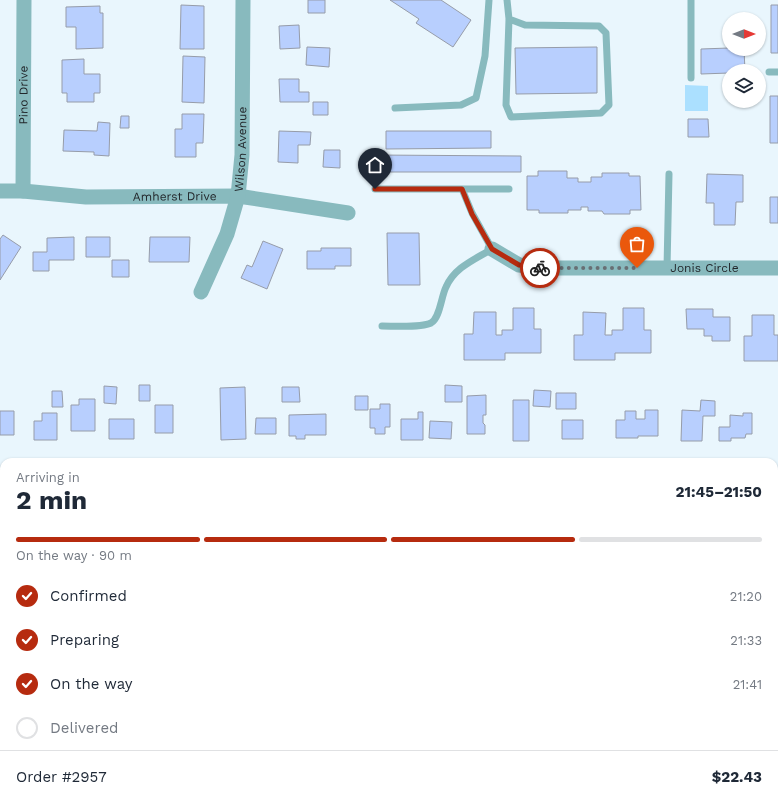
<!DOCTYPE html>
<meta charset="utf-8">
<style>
:root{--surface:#fff;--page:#f6f6f7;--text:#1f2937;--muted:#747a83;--line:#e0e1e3;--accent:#b62b0f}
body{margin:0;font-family:"Work Sans",sans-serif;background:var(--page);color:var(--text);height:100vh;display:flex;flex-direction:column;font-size:15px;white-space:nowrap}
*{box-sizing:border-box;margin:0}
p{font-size:13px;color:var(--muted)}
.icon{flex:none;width:22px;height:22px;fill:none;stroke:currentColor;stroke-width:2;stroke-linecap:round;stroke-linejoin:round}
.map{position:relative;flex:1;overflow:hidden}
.panel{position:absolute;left:0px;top:458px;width:778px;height:352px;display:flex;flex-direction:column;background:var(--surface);border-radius:12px 12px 0 0;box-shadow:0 1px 3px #0004}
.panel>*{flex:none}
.needle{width:26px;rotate:90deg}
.fabs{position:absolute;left:722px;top:12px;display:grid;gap:8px}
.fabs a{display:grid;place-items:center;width:44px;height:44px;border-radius:50%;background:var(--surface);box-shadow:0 1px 3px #0004;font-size:20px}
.pin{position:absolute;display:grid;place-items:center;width:34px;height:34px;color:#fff;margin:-41px -17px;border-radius:50% 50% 50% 0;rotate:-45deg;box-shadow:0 0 4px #0007}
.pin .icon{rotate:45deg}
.courier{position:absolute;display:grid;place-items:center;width:40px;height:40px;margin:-20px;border:3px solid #b62b0f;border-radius:50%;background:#fff;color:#222;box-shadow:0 1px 5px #0007}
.overview em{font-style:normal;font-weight:700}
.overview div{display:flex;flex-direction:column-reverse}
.overview{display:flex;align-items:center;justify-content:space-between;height:68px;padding:0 16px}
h1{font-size:26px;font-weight:700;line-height:30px}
.bar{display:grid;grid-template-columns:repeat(4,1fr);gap:6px 4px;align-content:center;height:48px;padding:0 16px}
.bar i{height:5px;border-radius:3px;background:var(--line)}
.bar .on{background:var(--accent)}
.bar p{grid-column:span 4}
.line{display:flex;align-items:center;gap:10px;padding:0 16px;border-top:1px solid var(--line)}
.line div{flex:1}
ol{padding:0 16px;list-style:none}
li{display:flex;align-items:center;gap:12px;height:44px}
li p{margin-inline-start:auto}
li .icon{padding:4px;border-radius:50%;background:var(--accent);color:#fff;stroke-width:4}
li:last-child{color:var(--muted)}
li i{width:22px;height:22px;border:2px solid var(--line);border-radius:50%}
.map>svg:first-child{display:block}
.green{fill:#abe0ff}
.building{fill:#b8cffe;stroke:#969ca9}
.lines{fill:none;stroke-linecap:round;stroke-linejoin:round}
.lane{stroke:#88babe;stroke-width:7}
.street{stroke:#88babe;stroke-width:15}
.done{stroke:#686f74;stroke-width:4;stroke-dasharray:0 7.2}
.route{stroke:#b62b0f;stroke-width:5}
.labels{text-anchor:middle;stroke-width:3.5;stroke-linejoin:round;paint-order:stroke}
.street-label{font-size:12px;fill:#22272b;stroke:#e9f6fd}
</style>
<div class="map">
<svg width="778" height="810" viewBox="0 0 778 810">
<rect width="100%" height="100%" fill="#e9f6fd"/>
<path class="green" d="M685,85l23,1v25h-23z"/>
<path class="building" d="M308,0h17v13h-17z
M390,0h51l30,20 -18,27 -37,-24 3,-4z
M181,5l23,1v43h-24z
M771,5h7v48h-7z
M100,6v7h3v35l-27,1v-22h-10v-20z
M299,25l1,23 -20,1 -1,-23z
M307,47l23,1 -1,19 -23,-2z
M597,47v46l-81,1 -1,-46z
M729,48l15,1 1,22h-16v2l-28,1v-25z
M183,56l22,1 -1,46 -22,-1z
M84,59v15h16v19h-6v9h-27v-9h-5v-33z
M279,79h20v13h10v10h-29z
M770,96h8v47h-8z
M313,102h15v13h-15z
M182,114h22l-1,29h-7v14h-21v-28h7z
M121,116h8v12h-9z
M688,119h20l1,18h-21z
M98,122l12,1 -1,33 -15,-1v-3l-31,-1 1,-21 33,1z
M279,131l32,1 -1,13h-12v18l-20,-1z
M386,131h105v17l-105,1z
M324,150h16v18l-17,-1z
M375,155l146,1v16h-146z
M538,171h29v7h11v4h13v-5h11v-4h27v3h11l1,34h-11v4h-26l-2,-3h-14v-4h-7v3h-13v3h-29v-3h-12v-34h11z
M707,174l36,1v27h-7l-1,23h-21v-22h-8z
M770,197h8v26h-8z
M387,233h32l1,52h-32z
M3,235l18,12 -21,33v-41z
M74,237v23h-25v11h-16v-19h14v-14z
M86,237h24v20h-24z
M150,237h40l-1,25h-40z
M263,241l20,8 -16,40 -26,-11 6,-13 5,2z
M321,248h30v18h-16v3h-28v-18h14z
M112,260h17v17h-17z
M513,308h21v21h7v24h-36v7h-41v-26h9l1,-22h22v23h6v-5h11z
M623,308h21v22h7v23h-36v7h-41v-25h9v-23l23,1 -1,22h7v-5h11z
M686,309h27v8h17v24h-18v-5h-8v-7h-17z
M752,315h22v20h4v26h-34v-25h8z
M139,385h11v16h-11z
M445,385l17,1v16h-17z
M104,386l13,1 -1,17 -12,-1z
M245,387l1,52 -25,1 -1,-52z
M282,387h17l1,15h-18z
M534,390l17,1 -1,16 -17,-1z
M52,391h10l1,16h-11z
M556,393h20v16h-20z
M486,395v20h-3v8l2,2v9h-18v-38z
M355,396h13v14h-13z
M79,399h16v32h-24v-26h8z
M513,400h16v41h-16z
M701,400l14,1v15h-12l-1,25h-21l1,-31 18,1z
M380,404h10v23h-5v7h-10v-6h-5v-19h10z
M155,405h18v28h-18z
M645,410h13v26h-20v2h-22v-18h9v-9h11v8h9z
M0,411h14v24h-14z
M418,412h5v28h-22v-21h17z
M42,413h15v27h-23v-19h8z
M743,413h9v21h-6l-1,4h-14v3h-12v-14h11v-12l13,1z
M326,414v21h-21v4h-9v-3h-7v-21z
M256,418h20v16h-21z
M109,419h25v20h-25z
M562,420h21v19h-21z
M430,421l22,1 -1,17 -22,-1z
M0,514h4v19h-4z
M0,557h4v12h-4z
M774,574h4v44h-4z
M0,700h4v20h-4z
M0,799h4v7h13v4h-17z
M67,806h28v4h-28z
M136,806h22v2h-22z
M254,806h19v4h-19z
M315,806h32v4h-32z
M362,806h20v4h-20z
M432,806h20l1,4h-21z
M472,806h22v4h-22z
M544,806h21v4h-21z"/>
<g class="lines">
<path class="lane" d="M507,0l2,19 -3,86 5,12 90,-4 8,-8 -3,-72 -7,-7 -74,-1 -16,-6
M691,0v78
M769,72h9
M395,108l66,-3 15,-7 9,-42 4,-56
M375,189h87l10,24 20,36c-18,11 -37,18 -46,38 -5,10 -6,31 -15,36 -10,5 -37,3 -49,3
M462,189h47
M667,268l2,-94
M774,748h4
M774,776h4
M732,810l1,-4"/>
<g class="street">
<path id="s1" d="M0,191h23l63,6 152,-1 110,17"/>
<path id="s2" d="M23,191l1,-191"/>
<path id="s3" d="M492,249l27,16 27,3h232"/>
<path id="s4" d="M201,292l26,-58 11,-38 4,-41 1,-155"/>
<path d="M774,476h4"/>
<path d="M0,477h4"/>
<path d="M774,659h4"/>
<path d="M0,663h4"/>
<path d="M191,810v-4"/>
</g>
</g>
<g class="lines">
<path class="done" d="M540,268h97"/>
<path class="route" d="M375,189h87l10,25 20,35 27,16 21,3"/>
</g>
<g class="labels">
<g class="street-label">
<text dy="4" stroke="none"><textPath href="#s2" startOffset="96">Pino Drive</textPath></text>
<text dy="4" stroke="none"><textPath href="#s4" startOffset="150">Wilson Avenue</textPath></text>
<text dy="4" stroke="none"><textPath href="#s1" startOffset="175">Amherst Drive</textPath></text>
<text dy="4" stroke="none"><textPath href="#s3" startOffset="217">Jonis Circle</textPath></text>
</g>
</g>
</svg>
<div class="fabs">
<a><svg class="needle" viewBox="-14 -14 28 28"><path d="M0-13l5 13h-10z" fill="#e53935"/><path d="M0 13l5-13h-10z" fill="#747a83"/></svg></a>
<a><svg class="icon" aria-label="layers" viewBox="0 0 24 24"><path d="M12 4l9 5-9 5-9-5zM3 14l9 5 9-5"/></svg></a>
</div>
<div class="pin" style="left:637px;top:268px;background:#ea580c"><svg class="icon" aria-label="bag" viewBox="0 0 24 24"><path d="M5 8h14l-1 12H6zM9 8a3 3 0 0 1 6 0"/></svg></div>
<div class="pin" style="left:375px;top:189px;background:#1f2937"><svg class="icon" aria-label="home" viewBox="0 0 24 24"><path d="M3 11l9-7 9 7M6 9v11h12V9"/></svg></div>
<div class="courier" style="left:540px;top:268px"><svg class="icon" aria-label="bike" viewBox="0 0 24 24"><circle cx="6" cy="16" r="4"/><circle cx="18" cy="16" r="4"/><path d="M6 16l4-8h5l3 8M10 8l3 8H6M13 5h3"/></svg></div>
<section class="panel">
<div class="overview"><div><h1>2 min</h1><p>Arriving in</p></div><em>21:45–21:50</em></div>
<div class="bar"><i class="on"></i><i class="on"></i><i class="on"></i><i></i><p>On the way · 90 m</p></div>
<ol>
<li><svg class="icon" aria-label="check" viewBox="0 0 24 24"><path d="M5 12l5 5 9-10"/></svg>Confirmed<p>21:20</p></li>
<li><svg class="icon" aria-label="check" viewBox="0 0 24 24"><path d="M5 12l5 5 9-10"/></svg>Preparing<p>21:33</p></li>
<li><svg class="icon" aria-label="check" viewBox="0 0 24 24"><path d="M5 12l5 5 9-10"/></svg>On the way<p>21:41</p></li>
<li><i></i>Delivered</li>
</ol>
<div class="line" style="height:52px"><div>Order #2957</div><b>$22.43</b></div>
</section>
</div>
